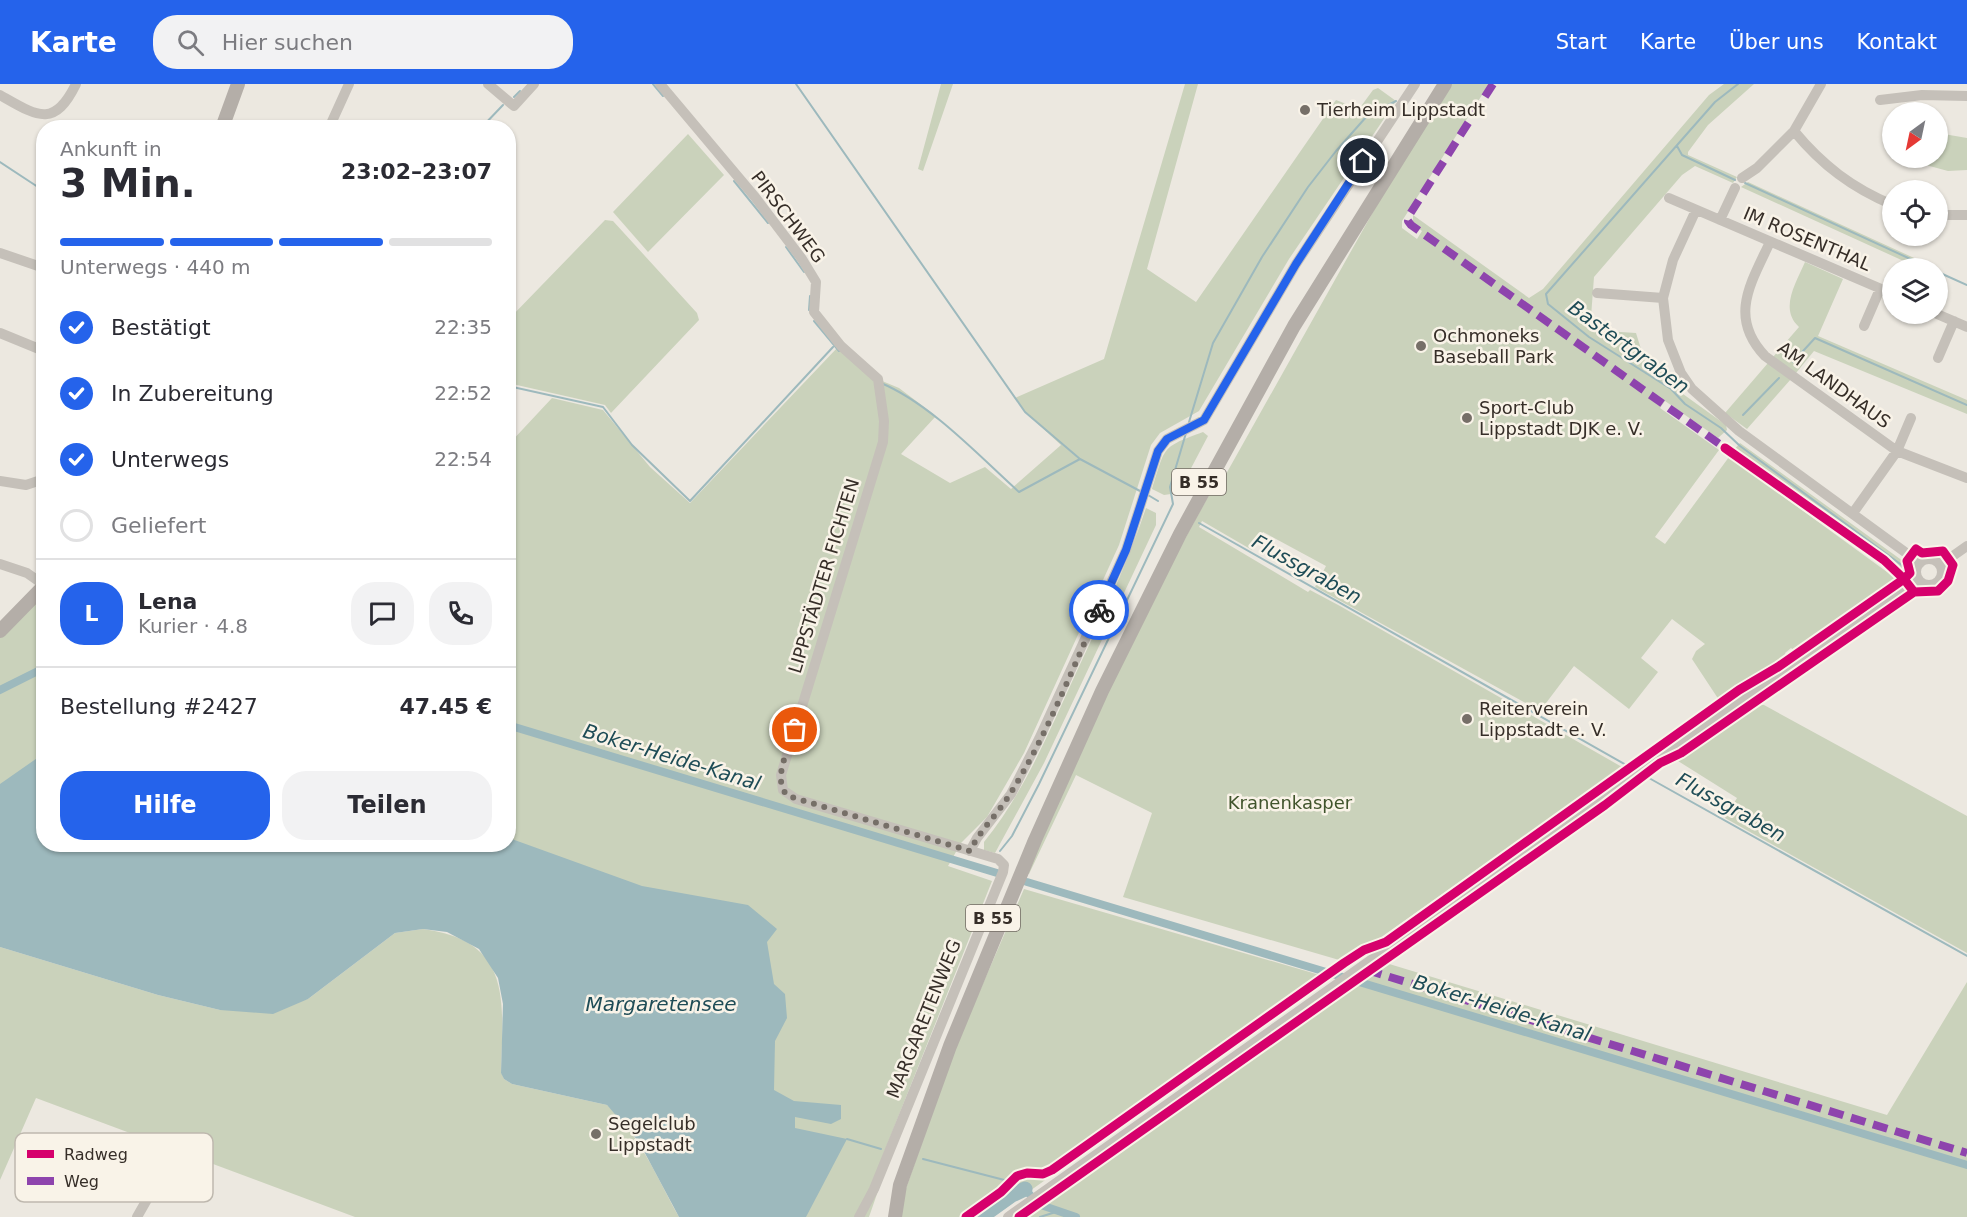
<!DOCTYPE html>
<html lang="de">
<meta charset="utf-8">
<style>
:root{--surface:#fff;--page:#f2f2f3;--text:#2b2b33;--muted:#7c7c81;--line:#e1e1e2;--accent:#2563eb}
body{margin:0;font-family:"DejaVu Sans",sans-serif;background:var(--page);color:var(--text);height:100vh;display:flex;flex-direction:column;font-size:22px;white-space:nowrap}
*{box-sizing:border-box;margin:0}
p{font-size:20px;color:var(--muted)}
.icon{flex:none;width:33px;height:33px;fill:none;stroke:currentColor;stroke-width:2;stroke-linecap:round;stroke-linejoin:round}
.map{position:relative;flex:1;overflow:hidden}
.drawer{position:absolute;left:36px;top:36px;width:480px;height:732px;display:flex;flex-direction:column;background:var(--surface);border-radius:24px;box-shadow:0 2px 4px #0004}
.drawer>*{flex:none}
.needle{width:39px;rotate:213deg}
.controls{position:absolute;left:1882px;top:18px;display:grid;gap:12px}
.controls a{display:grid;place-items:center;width:66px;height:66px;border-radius:50%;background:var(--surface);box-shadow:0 2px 4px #0004;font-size:30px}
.pin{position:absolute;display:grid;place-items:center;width:51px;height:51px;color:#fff;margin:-26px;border:3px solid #fff;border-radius:50%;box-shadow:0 2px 6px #0007}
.courier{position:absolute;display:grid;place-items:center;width:60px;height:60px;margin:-30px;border:4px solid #2563eb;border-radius:50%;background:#fff;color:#222;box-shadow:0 2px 8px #0007}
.overview em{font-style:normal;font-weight:700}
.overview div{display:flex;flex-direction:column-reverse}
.overview{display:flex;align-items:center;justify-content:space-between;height:102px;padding:0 24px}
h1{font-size:39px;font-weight:700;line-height:45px}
.bar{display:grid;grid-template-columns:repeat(4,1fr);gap:9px 6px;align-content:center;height:72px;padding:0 24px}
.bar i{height:8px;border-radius:4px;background:var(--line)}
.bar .current{background:var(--accent)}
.bar p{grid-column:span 4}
.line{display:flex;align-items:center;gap:15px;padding:0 24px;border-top:2px solid var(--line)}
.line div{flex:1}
.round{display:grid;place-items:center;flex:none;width:63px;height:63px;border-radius:24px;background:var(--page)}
ol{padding:0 24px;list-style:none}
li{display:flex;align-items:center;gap:18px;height:66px}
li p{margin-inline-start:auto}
li .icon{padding:6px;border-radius:50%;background:var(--accent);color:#fff;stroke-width:4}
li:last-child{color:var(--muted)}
li i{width:33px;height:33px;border:3px solid var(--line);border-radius:50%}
.action{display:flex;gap:12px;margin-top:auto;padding:12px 24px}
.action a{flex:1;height:69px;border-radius:24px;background:var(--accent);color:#fff;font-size:24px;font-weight:700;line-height:69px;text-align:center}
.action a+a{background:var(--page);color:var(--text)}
header{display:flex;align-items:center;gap:36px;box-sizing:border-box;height:84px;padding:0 30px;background:var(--accent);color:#fff}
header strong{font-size:28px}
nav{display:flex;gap:33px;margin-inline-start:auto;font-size:21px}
.search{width:420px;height:54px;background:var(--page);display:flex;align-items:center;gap:15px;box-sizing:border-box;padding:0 21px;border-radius:24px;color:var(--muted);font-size:22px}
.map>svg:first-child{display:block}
.green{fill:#cad2bb}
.water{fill:#9db9bd}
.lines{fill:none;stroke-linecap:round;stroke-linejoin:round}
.stream{stroke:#9db9bd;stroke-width:2}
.canal{stroke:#9db9bd;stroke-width:8}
.river{stroke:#9db9bd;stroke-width:15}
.minor{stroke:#c5c0b9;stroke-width:10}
.major{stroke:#b4aea8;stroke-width:14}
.quiet{stroke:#8e44ad;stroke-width:8;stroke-dasharray:15 8;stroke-linecap:butt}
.cycleway-casing{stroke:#f9f3e8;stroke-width:13}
.cycleway{stroke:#d6006c;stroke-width:9}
.done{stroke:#766f68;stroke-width:6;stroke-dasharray:0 10.8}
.route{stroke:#2563eb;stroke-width:8}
.poi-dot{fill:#766f68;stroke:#f9f3e8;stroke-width:2}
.labels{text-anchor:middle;stroke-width:5;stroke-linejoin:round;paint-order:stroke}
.shield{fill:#f9f3e8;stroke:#706962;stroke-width:1.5}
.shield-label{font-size:16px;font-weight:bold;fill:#362e28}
.poi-label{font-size:18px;fill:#362e28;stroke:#f9f3e8;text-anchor:start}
.street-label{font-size:18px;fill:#362e28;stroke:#f9f3e8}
.park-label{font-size:18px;fill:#40542c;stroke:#f9f3e8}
.water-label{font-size:20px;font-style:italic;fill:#1e4c56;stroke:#f9f3e8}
.key{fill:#f9f3e8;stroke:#beb8ae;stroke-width:1.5}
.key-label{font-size:16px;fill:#362e28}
</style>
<header>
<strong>Karte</strong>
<div class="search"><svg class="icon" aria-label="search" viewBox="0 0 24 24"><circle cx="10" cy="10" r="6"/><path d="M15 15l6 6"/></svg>Hier suchen</div>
<nav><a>Start</a><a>Karte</a><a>Über uns</a><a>Kontakt</a></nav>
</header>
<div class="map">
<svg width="1967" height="1133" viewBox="0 0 1967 1133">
<rect width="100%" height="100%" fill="#ece8e0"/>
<path class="green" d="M941,0h12l-30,87 -5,-2z
M1185,0h13l-51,185 49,33 140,-202 23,9 14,-19 5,-2 18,13 -107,158 -90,152 -39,22 -9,12 -32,100 -95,208 -37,64 -26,26 -13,23 44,15 -109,274 -5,36 -9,26h-110l-251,-373 1,-400 43,-46 51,12 47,57 40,36 148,-156 37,31 24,10 37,28 -35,38 49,29 35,-16 26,22 50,-44 -36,-33 -10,-14 89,-39z
M1452,0h37l-87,137v7l15,11 5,-8 -9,-7v-9l116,83 14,-9 166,-194 15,-11h30l-46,41 -20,27v3l49,22 -4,6 -38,-17 -13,9 -88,102 -4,53 46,3 10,32 7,-2 30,31 43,31 1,5 -9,8 -53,-37 -5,7 59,42 -64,87 10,7 64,-87 169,123 -102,72 -5,-4 -6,5 1,2 -67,45 -27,-41 4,-8 9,-7 -33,-25 -31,39 17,14 -29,37 -55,-43 -34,45 -225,-124 11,-21 -63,-34 -11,18 -50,-29 -3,6 109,65 2,-2 30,16 282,161 -276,195 -223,-65 29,-84 -76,-38 -47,99 -3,-1c59,-133 119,-266 191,-392l4,2 175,-312z
M1938,49l29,5v32l-19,1 -48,-13h38z
M688,50l36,41 -76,77 -35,-40z
M1748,98l188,86h-17l-178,-81z
M605,136l8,1 84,92 2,7 -88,93 -6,-8 -97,-22 1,-64z
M1805,178l38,17 -25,57 149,64v14l-153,-63 -18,22 -23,-16 26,-30c-20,-18 -3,-44 6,-65z
M1768,279l23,16 -44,50 -22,-16z
M1203,348l5,4 -30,57 -14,2 -12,-6c14,-43 8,-41 51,-57z
M1740,359l167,121 -4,9 -170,-122z
M1146,424l10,5v12l-112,238 -49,90 -11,-3v-8c41,-51 65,-110 92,-169 25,-54 51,-108 70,-165z
M43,508v192l-43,29v-176z
M1756,620l8,1 203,111v137l-242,-135 12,-20 -59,-37z
M1024,805l306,89 -337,239h-97l59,-169z
M423,845c90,12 80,72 78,143l3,7 8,5 95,21c32,28 51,75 72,112h-324l-319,-119 -36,82v-233l158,48 62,15 88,-11 87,-66z
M1386,879l501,152 80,-133v235h-942l317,-225z"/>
<path class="water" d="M43,670l1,90h464l1,-6 133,48 106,19 29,24 -10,13 7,42 11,10 2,24 -12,23 -1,49 20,11 47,4v14l-10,5 -36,-7v11l52,11 -41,78h-127l-40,-75 -32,-37 -95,-21 -8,-5 -3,-6 2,-69 -5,-26 -19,-29 -32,-17 -24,-3 -28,4 -87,66 -35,15 -53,-4 -62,-15 -158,-48v-163z"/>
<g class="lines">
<path class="stream" d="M653,0l10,12
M796,0l229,328 55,47 60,32
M1738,0l-23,18 -169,192 2,10 41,33 82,52 14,15 36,24 19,18 163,120
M514,13l6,-6
M481,44l22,-23
M1677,62l5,9 53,25
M0,78l44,29
M734,97l34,42
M1745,99l185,85
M786,163l18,25
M1938,188l29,13
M809,226l1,-14
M814,237l25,30
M1793,278l22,-24 152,67
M881,299c50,21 98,73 138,109l61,-33
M508,302l95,21 29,38 58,56 143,-154
M1743,331l36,-37
M1189,338l24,-79 49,-86 46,-70 28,-36 31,-35 29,-15
M1148,411l10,6
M1199,439l436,247
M1640,689l327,183
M1000,767l12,-15 27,-52 134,-280 -3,-17 16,-54
M847,1055l34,10
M923,1075l93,24 9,6
M1040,1133l19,-6"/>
<path class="canal" d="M0,606l44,-22
M508,641l489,148
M1027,798l940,283
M1025,1105l13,15 38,13"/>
<path class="river" d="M981,1133l31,-22 13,-6"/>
<path class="minor" d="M488,0l26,22 20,-22
M660,0l95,113 47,62 14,23 -2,30 27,34 37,33 6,42 -1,21 -102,333 2,15 13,9 202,60 6,6 -1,7 -129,317 -15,28
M0,11c37,21 54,34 76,-11
M1880,16l42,-5 45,1
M329,44l20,-44
M1794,47c28,34 58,57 99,74
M1742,94l15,-10 37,-37 27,-47
M1669,114l224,96
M1696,126l-23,50 -10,38 5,42 13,33 11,16 47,42 181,132
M1938,131h29
M1720,136l15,-32
M1770,158c-19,41 -42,75 -5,114l132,95 70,27
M0,169l44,15
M1597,209l66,5
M1937,230l30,13
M1864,242l16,-37
M0,249l44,18
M1938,274l16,-37
M0,397l26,4 18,-6
M1853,429l44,-62 14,-33
M1916 488a13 13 0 1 1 26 0a13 13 0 1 1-26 0Z
M0,480l27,9 17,12
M1940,481l27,-19
M970,767l7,-13 34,-44 28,-55 87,-189 32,-99 9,-12 37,-19 92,-156 119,-180
M137,1133l16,-28
M1008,1133l661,-468 249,-170"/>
<path class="major" d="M222,44l16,-44
M0,547l44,-45
M895,1133l5,-32 50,-139 85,-206 67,-149 78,-157 114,-208 151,-242"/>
<path class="quiet" d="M1493,0l-83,130 -2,7 3,4 317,225
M1367,886l600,183"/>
<defs>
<path id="cycleway" d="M1916,465l6,4 21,-2 10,14 -5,16 -10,10 -24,1 -10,-13 6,-6 -3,-12z
M966,1133l35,-25 16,-16 10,-3 16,1 9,-4 292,-207 20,-13 22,-8 353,-252 39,-23 126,-88 -20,-19 -159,-112
M1019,1133l586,-412 55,-42 21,-10 233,-161"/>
</defs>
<use href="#cycleway" class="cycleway-casing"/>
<use href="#cycleway" class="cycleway"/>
</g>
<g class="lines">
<path class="done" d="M795,646c-6,18 -24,50 -7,66l182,55c10,-21 28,-37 40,-57 36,-57 61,-122 89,-184"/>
<path class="route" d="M1099,526l27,-60 32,-99 9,-12 37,-19 92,-156 67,-103"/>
</g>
<g class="poi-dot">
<circle cx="1305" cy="26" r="6"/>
<circle cx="1421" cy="262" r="6"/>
<circle cx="1467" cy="334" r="6"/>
<circle cx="1467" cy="635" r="6"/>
<circle cx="596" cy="1050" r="6"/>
</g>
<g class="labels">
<g class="shield">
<rect x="1172" y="385" width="54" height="26" rx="4.5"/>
<rect x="966" y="821" width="54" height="26" rx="4.5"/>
</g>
<g class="shield-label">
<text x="1199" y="404">B 55</text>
<text x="993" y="840">B 55</text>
</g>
<g class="poi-label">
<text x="1317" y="32">Tierheim Lippstadt</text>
<text x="1433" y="258">Ochmoneks<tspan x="1433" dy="21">Baseball Park</tspan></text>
<text x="1479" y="330">Sport-Club<tspan x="1479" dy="21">Lippstadt DJK e. V.</tspan></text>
<text x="1479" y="631">Reiterverein<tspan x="1479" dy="21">Lippstadt e. V.</tspan></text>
<text x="608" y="1046">Segelclub<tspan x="608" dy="21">Lippstadt</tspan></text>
</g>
<g class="street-label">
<text transform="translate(788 133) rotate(53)" y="6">PIRSCHWEG</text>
<text transform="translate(1807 155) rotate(23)" y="6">IM ROSENTHAL</text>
<text transform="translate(1834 301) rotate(36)" y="6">AM LANDHAUS</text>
<text transform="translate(824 492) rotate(-73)" y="6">LIPPSTÄDTER FICHTEN</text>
<text transform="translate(924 935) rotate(-68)" y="6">MARGARETENWEG</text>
</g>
<g class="park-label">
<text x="1290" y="725">Kranenkasper</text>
</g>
<g class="water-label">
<text transform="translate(1629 263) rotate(36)" y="7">Bastertgraben</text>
<text transform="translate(1307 485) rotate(29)" y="7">Flussgraben</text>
<text transform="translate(672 673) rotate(17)" y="7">Boker-Heide-Kanal</text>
<text transform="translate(1731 723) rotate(29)" y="7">Flussgraben</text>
<text x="661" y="927">Margaretensee</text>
<text transform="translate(1502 924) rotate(17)" y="7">Boker-Heide-Kanal</text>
</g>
</g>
<rect x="15" y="1049" width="198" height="69" rx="9" class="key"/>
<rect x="27" y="1066" width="27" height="8" fill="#d6006c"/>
<rect x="27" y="1093" width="27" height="8" fill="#8e44ad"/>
<g class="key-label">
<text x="64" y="1076">Radweg</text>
<text x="64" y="1103">Weg</text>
</g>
</svg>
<div class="controls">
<a><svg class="needle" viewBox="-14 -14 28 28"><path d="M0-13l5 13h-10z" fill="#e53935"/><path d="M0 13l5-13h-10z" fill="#7c7c81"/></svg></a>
<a><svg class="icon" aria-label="locate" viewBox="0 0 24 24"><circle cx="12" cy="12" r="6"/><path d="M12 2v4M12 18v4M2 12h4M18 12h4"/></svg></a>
<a><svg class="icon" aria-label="layers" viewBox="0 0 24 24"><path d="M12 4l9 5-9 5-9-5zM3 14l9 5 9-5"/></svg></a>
</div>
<div class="pin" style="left:795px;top:646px;background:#ea580c"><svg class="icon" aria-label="bag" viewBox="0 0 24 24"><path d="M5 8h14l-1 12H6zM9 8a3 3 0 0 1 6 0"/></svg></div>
<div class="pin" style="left:1363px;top:77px;background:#1f2937"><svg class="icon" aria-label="home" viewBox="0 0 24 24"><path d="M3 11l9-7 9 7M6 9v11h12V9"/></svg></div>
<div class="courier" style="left:1099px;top:526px"><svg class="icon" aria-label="bike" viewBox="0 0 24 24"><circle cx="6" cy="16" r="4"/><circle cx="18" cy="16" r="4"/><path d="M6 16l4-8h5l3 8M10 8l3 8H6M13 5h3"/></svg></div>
<section class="drawer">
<div class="overview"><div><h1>3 Min.</h1><p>Ankunft in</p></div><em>23:02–23:07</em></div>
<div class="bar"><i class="current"></i><i class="current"></i><i class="current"></i><i></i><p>Unterwegs · 440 m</p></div>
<ol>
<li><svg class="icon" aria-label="check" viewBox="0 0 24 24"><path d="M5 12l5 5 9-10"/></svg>Bestätigt<p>22:35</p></li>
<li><svg class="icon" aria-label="check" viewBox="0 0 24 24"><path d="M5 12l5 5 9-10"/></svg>In Zubereitung<p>22:52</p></li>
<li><svg class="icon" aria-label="check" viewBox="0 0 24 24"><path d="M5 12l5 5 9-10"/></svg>Unterwegs<p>22:54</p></li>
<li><i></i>Geliefert</li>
</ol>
<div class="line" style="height:108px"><b class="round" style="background:var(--accent);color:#fff">L</b><div><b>Lena</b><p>Kurier · 4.8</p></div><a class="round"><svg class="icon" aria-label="chat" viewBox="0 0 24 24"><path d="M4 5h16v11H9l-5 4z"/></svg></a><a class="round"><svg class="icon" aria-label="phone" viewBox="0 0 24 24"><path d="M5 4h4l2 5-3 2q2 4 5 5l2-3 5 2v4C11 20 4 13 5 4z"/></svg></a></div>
<div class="line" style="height:78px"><div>Bestellung #2427</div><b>47.45 €</b></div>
<div class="action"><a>Hilfe</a><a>Teilen</a></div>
</section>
</div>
